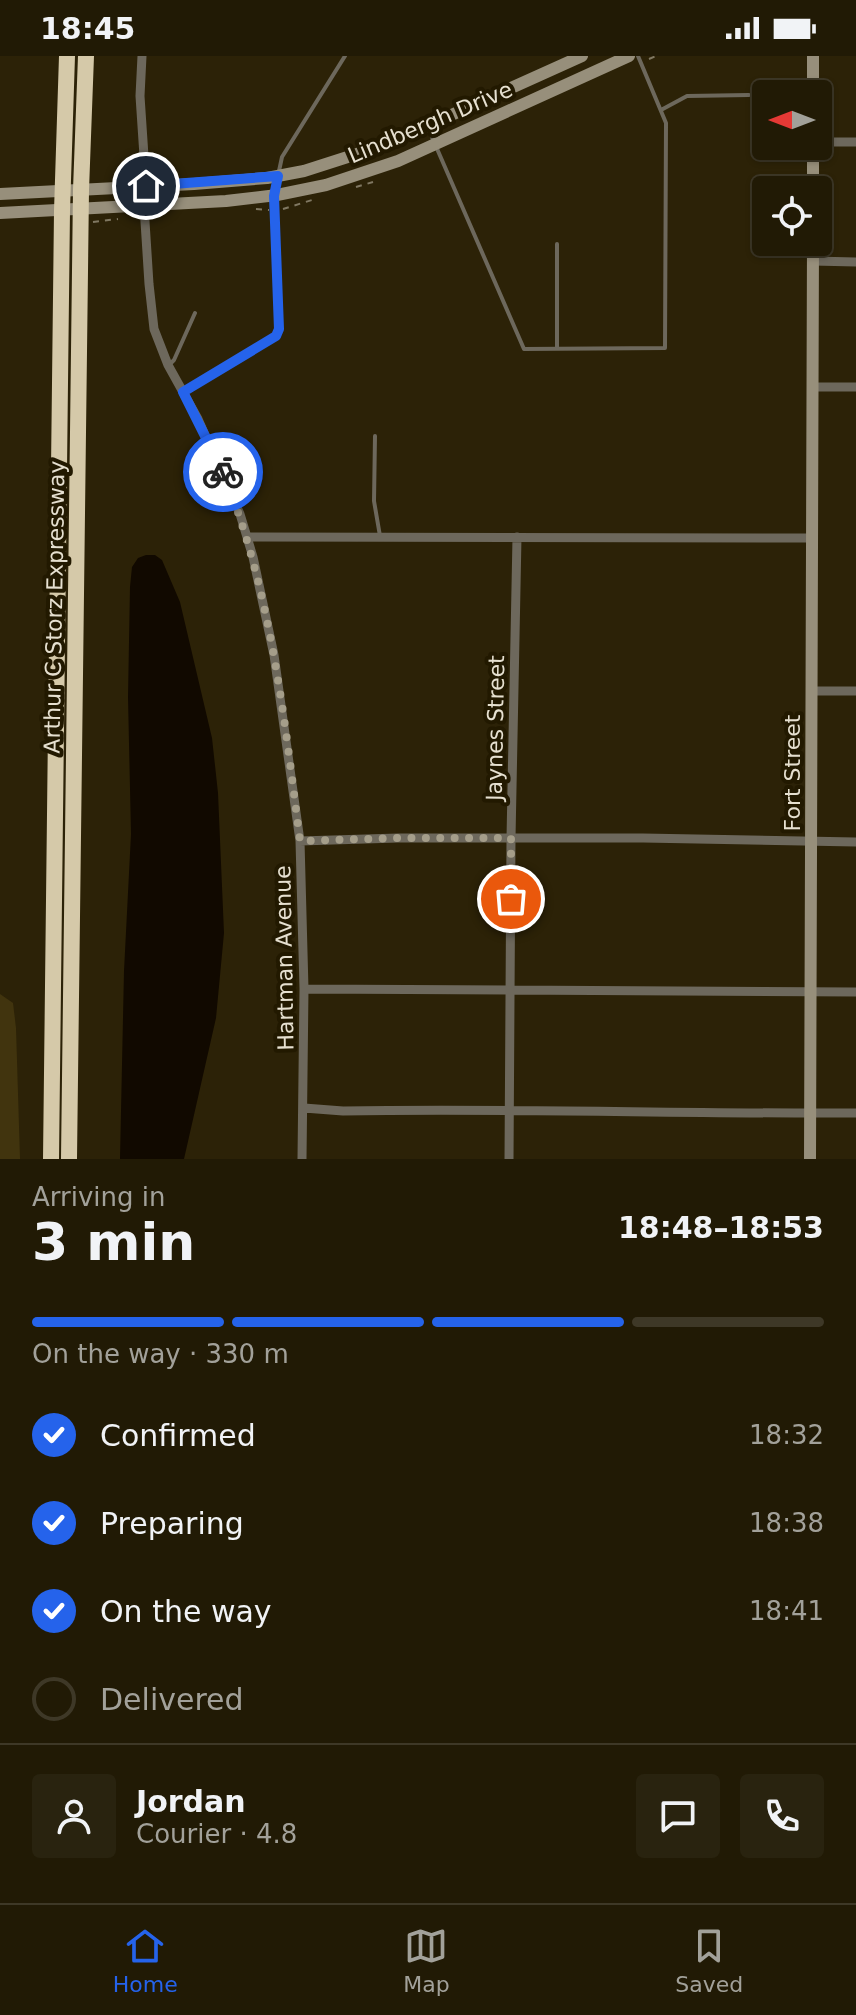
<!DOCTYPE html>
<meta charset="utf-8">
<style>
:root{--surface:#211a05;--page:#29230f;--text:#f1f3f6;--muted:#a2a19a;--line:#3e3827;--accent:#2563eb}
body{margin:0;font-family:"DejaVu Sans",sans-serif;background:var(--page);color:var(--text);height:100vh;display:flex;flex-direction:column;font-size:30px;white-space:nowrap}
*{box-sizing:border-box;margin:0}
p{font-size:26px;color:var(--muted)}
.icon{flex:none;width:44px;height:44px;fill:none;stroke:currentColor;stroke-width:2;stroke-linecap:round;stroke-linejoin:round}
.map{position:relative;height:1103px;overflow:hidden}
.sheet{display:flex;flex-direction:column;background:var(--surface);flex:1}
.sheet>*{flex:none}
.needle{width:52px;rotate:270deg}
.fabs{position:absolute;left:752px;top:24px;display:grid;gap:16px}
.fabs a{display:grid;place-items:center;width:80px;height:80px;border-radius:8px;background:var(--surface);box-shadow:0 2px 6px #0004,0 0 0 2px var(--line);font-size:40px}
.pin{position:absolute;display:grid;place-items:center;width:68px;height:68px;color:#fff;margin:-34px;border:4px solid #fff;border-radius:50%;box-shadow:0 2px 8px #0007}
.courier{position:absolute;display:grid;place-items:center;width:80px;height:80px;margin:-40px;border:6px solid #2563eb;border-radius:50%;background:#fff;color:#222;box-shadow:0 2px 10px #0007}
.headline em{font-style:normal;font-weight:800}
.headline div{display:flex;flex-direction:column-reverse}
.headline{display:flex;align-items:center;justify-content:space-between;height:136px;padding:0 32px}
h1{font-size:52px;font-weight:800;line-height:60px}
.bar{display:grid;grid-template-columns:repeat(4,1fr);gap:12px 8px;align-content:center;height:96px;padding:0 32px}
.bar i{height:10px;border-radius:6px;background:var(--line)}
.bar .active{background:var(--accent)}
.bar p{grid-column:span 4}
.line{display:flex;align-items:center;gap:20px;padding:0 32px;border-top:2px solid var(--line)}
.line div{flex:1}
.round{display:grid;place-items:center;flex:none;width:84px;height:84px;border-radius:8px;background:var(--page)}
ol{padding:0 32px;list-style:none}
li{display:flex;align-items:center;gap:24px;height:88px}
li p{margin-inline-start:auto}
li .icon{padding:8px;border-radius:50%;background:var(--accent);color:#fff;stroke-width:4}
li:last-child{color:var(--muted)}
li i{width:44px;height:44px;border:4px solid var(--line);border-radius:50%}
.status{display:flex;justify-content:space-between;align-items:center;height:56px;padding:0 40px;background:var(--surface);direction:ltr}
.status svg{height:22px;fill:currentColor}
.dock{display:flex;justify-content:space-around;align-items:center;height:112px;border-top:2px solid var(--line);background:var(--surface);font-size:22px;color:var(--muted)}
.dock a{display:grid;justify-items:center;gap:4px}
.dock .active{color:var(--accent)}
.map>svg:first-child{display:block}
.green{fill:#41340e}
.water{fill:#110900}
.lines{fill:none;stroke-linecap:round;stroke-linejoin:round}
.path{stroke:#807862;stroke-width:2;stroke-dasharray:6 6;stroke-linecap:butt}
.lane{stroke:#6d685c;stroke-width:4}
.street{stroke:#6d685c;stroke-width:9}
.secondary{stroke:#978f7b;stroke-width:12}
.highway{stroke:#d5c9a9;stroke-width:16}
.done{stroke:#a59e8a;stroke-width:8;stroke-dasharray:0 14.4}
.route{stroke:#2563eb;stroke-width:10}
.labels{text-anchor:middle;stroke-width:8;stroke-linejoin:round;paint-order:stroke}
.street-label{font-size:22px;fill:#e6e0d0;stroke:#221900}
</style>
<div class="status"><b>18:45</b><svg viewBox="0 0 49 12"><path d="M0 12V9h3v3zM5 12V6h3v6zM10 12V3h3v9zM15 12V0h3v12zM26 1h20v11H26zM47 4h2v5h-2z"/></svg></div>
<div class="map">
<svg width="856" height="1103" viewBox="0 0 856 1103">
<rect width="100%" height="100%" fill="#2c2207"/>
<path class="green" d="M0,938l13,9 3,25 4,131h-20z"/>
<path class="water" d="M146,499h9l7,5 18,42 32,136 6,55 6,140 -8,85 -32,141h-64l4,-188 7,-137 -3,-137 2,-110 2,-20 6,-9z"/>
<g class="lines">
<path class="path" d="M649,3l7,-3
M356,131l17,-5
M256,153l13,1
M283,153l29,-9
M93,166l25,-3"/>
<path class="lane" d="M661,54l26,-14 62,-1
M428,72l96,221 141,-1 1,-225 -28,-67
M279,115l3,-14 63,-101
M557,188v105
M170,308l4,-4 21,-47
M186,335l90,-55 3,-7 -5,-130
M375,380l-1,65 6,35"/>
<path class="street" d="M142,0l-2,40 6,90
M818,86h38
M144,150l5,78 5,45 14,36 30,54 42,95 13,43 21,98 26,186 4,148 -2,170
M813,205l43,1
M813,331h43
M248,481l565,1
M813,635h43
M300,785l98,-3h245l213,4
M304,933l552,3
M304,1052l39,3c171,-3 342,3 513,2
M509,1103l2,-321 6,-301"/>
<path class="secondary" d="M813,38v-38
M813,90v44
M0,138l194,-10 73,-6 37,-7 81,-26 197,-89
M0,157l226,-12 51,-6 49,-10 72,-24 231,-105
M810,1103l3,-917"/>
<path class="highway" d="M51,1103l11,-948 5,-155
M69,1103l12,-969 5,-134"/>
</g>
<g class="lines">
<path class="done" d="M223,416c48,118 61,244 77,369l98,-3h113v61"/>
<path class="route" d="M146,130l132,-10 -4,20 5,133 -3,7 -93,56 40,80"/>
</g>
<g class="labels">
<g class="street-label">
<text transform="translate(430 66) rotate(-23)" y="8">Lindbergh Drive</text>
<text transform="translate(54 551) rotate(-89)" y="8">Arthur C Storz Expressway</text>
<text transform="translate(495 672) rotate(-89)" y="8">Jaynes Street</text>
<text transform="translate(792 717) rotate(-90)" y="8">Fort Street</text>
<text transform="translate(284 902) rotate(-91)" y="8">Hartman Avenue</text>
</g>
</g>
</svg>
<div class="fabs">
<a><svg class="needle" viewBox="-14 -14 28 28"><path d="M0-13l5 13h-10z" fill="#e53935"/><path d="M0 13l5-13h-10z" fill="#a2a19a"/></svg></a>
<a><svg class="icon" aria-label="locate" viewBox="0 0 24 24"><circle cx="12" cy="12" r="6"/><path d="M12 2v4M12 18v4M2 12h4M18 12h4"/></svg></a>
</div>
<div class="pin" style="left:511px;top:843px;background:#ea580c"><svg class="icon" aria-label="bag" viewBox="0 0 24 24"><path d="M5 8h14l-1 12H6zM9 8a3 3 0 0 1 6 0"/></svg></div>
<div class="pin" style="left:146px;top:130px;background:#1f2937"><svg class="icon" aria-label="home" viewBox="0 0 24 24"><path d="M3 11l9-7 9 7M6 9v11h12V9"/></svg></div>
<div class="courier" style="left:223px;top:416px"><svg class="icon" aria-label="bike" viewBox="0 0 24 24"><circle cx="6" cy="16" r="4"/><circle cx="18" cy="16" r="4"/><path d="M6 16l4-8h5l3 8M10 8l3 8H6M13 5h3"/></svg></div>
</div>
<section class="sheet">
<div class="headline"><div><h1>3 min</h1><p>Arriving in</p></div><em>18:48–18:53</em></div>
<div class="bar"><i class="active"></i><i class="active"></i><i class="active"></i><i></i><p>On the way · 330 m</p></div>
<ol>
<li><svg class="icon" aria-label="check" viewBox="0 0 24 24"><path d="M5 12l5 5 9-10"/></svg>Confirmed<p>18:32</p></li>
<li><svg class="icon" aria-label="check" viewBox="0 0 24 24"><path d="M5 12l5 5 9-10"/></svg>Preparing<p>18:38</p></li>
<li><svg class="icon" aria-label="check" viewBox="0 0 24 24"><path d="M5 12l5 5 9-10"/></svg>On the way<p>18:41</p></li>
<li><i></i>Delivered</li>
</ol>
<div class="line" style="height:144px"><a class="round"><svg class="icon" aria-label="person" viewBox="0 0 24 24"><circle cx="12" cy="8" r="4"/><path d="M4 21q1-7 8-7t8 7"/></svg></a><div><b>Jordan</b><p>Courier · 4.8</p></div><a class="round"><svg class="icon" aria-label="chat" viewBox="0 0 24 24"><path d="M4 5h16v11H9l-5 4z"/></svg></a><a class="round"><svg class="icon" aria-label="phone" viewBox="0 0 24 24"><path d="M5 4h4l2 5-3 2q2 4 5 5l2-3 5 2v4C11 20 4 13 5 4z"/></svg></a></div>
</section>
<nav class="dock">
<a class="active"><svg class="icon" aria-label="home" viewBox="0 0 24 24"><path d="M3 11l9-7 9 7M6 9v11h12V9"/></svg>Home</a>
<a><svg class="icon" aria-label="map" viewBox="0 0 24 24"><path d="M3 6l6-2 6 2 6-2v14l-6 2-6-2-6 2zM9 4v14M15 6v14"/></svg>Map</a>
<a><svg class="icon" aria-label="saved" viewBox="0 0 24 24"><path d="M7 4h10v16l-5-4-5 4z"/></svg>Saved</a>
</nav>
